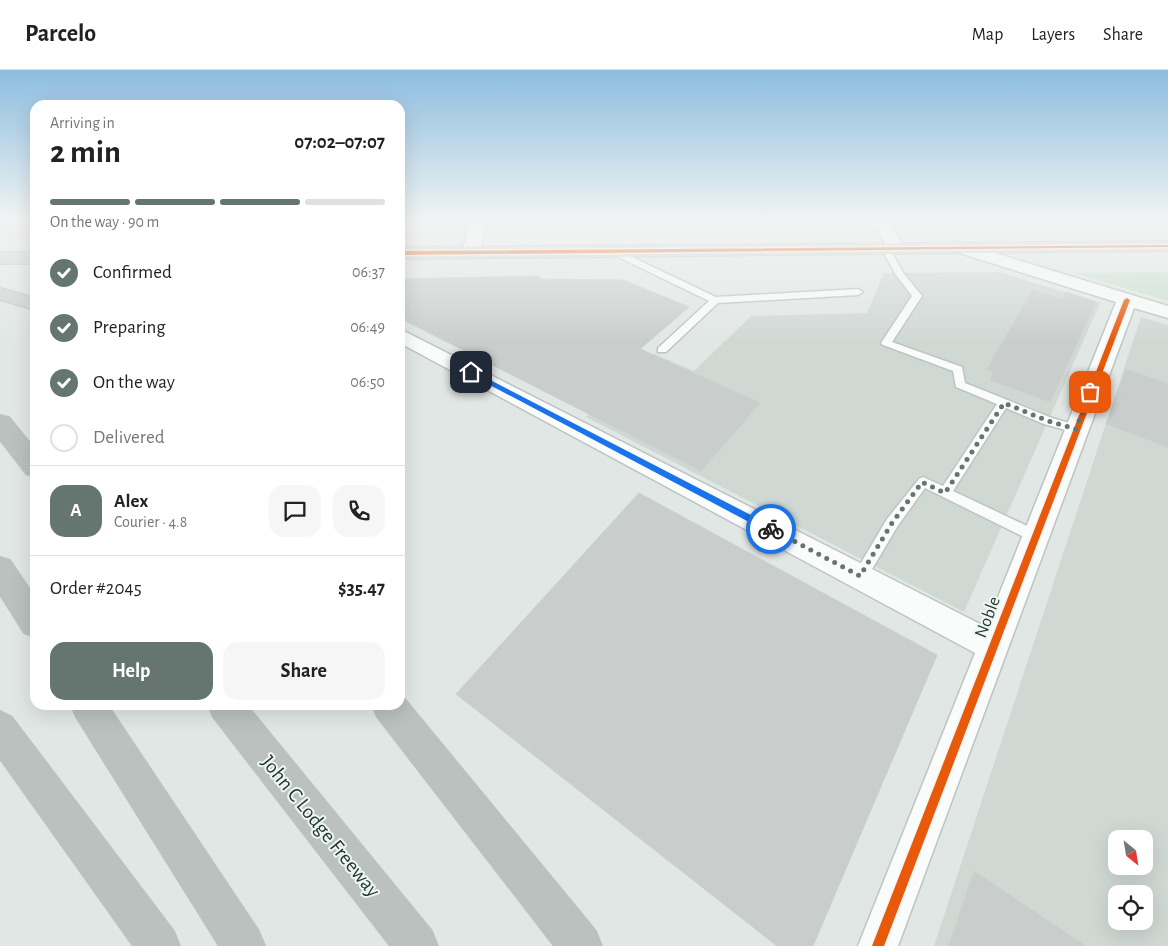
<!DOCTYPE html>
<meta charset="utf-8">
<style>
:root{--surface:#fff;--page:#f6f6f6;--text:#222;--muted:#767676;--line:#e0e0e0;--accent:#657570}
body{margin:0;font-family:"Alegreya Sans",sans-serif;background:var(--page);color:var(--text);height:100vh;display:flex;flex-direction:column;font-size:19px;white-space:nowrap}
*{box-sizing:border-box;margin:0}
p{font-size:16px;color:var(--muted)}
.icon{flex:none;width:28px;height:28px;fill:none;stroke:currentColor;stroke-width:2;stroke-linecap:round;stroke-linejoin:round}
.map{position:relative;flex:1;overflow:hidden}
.sheet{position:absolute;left:30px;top:30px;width:375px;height:610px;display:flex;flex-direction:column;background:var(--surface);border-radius:15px;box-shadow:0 5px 20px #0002}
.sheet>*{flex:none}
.needle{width:32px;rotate:150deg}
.buttons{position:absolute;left:1108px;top:760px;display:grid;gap:10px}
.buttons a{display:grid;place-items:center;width:45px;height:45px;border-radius:10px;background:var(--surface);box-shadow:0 5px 20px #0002;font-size:25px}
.pin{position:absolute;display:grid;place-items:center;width:42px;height:42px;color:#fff;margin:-21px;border-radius:10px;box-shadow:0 2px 8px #0006}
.courier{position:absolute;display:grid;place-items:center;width:50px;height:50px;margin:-25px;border:4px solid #1a73e8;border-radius:50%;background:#fff;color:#222;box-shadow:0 1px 6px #0007}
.overview em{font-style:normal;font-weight:700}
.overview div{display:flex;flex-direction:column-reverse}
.overview{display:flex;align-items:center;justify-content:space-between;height:85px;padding:0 20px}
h1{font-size:32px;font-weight:700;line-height:38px}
.bar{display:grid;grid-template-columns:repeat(4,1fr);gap:8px 5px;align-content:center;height:60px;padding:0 20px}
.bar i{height:6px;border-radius:4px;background:var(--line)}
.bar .active{background:var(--accent)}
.bar p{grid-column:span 4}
.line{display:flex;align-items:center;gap:12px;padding:0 20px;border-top:1px solid var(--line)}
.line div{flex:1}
.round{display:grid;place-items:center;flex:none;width:52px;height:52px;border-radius:15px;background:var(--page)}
ol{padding:0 20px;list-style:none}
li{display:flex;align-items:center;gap:15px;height:55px}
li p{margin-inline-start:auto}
li .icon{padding:5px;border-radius:50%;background:var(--accent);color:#fff;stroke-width:4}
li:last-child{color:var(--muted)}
li i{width:28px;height:28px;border:2px solid var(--line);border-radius:50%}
.cta{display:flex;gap:10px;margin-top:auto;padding:10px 20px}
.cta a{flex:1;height:58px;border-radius:15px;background:var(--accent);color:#fff;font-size:20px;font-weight:700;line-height:58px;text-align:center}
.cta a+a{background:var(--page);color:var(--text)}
header{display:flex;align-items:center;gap:30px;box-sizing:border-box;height:70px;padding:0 25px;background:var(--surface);border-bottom:1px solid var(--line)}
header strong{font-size:24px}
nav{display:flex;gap:28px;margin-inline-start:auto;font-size:18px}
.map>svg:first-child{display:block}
.built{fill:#d0d8d4;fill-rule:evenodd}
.green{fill:#ccdfd2}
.building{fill:#c9cecc;stroke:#cad0cd}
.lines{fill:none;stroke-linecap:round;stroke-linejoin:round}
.service-casing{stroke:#bec4c1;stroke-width:3}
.minor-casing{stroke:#bec4c1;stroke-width:3}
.primary-casing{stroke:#bcc3c1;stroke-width:2}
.motorway-casing{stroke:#bcc3c1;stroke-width:2}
.service{fill:#fafbfb;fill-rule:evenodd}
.minor{fill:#fafbfb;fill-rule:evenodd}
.primary{fill:#cdd3d1;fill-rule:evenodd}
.motorway{fill:#bac1bf;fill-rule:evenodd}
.cycleway-casing{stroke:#eff6f3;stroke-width:3}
.cycleway{fill:#e8590c;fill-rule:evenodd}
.route{fill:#1a73e8}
.done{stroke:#657570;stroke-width:5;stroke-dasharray:0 9}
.labels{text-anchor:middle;stroke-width:4;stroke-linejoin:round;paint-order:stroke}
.street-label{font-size:18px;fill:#223832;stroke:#eff6f3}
.near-street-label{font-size:21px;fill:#223832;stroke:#eff6f3}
</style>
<header>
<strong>Parcelo</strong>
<nav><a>Map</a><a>Layers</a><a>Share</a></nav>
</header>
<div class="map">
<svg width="1168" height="876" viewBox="0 0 1168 876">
<rect width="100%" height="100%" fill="#e1e7e4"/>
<path class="built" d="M0,151h35v17h-35z
M488,151h366l4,6 -369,4z
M999,202l101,31 -136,309 -378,-195 68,-63 40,17 57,-55 116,-3 17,-40z
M1141,247l27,8v621h-234zM1116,769h28v27h-28zM1116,824h28v27h-28z"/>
<path class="green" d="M1168,202v29l-94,-28z"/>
<path class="building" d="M540,206v3l83,1 66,27 -49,42 120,54 -59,68 -301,-153v-39z
M1033,220l30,10 3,-8 30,10 -46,100 -60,-22 4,-8 -7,-3z
M1126,299l42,15v63l-62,-23z
M639,423l298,162 -124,291h-36l-321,-252z
M974,801l112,75h-137z"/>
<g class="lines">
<defs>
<path id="service" d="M882,176h6l16,28 18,22 -30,46 70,25 3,16 87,35 28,8 2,3 -6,4 -32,-9 -38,-16 -53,83 87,41 1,4 -1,4h-10l-105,-52 -28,39 -32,54 -5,2 -5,-2 -2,-4 2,-4 32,-54 32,-40 4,-2 20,9 54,-82 -41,-17 -3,-16 -70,-26 -2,-2 31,-47 -16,-21 -15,-27z
M613,178l103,49 142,-8 5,3 -5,3 -140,8 -52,49h-8v-4l51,-47 -99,-48v-4z"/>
<path id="minor" d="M470,151h16l-6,32 -3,4h-12l-3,-4z
M872,151h16l17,27 -3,4h-12z
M959,172l209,64v12l-34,-10 -236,638h-40l117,-293 -575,-310v-14l586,298 130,-325 -163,-51 -3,-4 3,-4z"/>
<path id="primary" d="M1168,171v10l-768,8v-12z
M0,182h35v12h-35z
M0,218l35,10v12l-35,-10z"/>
<path id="motorway" d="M0,345l9,2 26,32v28l-9,-3 -26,-34z
M0,487l10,3 25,37v40l-11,-4 -24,-38z
M400,623l196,238 6,15h-48l-177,-229 -5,-12h28z
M71,635h37l151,226 6,15h-46l-143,-229z
M208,635h39l185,226 6,15h-48l-177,-229z
M0,641l12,6 162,214 6,15h-47l-133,-187z"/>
</defs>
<use href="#service" class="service-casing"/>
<use href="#minor" class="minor-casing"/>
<use href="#primary" class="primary-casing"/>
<use href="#motorway" class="motorway-casing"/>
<use href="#service" class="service"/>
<use href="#minor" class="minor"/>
<use href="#primary" class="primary"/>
<use href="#motorway" class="motorway"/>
<defs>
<path id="cycleway" d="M1168,175v2l-768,8v-4z
M1127,228l3,2 -246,646h-12l252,-646z"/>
</defs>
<use href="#cycleway" class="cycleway-casing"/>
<use href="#cycleway" class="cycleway"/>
</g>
<linearGradient id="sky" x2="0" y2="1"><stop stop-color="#8dbddf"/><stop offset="0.55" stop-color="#f2f4f3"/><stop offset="1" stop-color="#f2f4f3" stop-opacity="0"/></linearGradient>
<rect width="1168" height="273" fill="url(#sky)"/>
<path class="route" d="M471,300l303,157v5h-6l-299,-158z"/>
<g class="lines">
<path class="done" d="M771,459l89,47 32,-53 30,-41 23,11 59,-90 44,18 28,8 14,-37"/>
</g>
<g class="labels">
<g class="street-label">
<text transform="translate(987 547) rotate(-69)" y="6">Noble</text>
</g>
<g class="near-street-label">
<text transform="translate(321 756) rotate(51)" y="7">John C Lodge Freeway</text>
</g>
</g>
</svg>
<div class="buttons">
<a><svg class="needle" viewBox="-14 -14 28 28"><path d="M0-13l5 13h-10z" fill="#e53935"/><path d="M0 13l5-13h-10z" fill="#767676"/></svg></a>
<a><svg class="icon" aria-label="locate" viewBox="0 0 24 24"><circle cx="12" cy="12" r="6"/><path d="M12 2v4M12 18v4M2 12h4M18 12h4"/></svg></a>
</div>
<div class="pin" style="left:1090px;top:322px;background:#ea580c"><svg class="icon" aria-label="bag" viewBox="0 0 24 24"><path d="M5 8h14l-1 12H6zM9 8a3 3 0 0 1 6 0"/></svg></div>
<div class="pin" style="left:471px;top:302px;background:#1f2937"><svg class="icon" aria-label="home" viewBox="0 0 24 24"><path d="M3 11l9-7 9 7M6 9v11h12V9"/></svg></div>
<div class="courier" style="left:771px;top:459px"><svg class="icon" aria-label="bike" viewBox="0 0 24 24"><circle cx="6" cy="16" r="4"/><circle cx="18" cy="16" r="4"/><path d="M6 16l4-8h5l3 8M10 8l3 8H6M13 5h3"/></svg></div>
<section class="sheet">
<div class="overview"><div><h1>2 min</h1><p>Arriving in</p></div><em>07:02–07:07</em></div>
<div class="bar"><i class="active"></i><i class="active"></i><i class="active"></i><i></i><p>On the way · 90 m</p></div>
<ol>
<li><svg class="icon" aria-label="check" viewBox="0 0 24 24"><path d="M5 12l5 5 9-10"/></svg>Confirmed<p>06:37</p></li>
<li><svg class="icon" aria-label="check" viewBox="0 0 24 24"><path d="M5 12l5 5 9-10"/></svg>Preparing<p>06:49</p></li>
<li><svg class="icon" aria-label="check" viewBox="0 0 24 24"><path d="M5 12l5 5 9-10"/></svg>On the way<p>06:50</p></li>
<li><i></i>Delivered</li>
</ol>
<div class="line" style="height:90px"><b class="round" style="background:var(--accent);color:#fff">A</b><div><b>Alex</b><p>Courier · 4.8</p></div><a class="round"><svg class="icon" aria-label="chat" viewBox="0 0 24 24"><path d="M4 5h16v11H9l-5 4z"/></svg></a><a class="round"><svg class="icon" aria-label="phone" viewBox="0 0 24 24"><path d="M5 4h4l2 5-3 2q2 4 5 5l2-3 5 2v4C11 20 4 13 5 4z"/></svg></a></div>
<div class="line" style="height:65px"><div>Order #2045</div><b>$35.47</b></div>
<div class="cta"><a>Help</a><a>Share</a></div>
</section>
</div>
